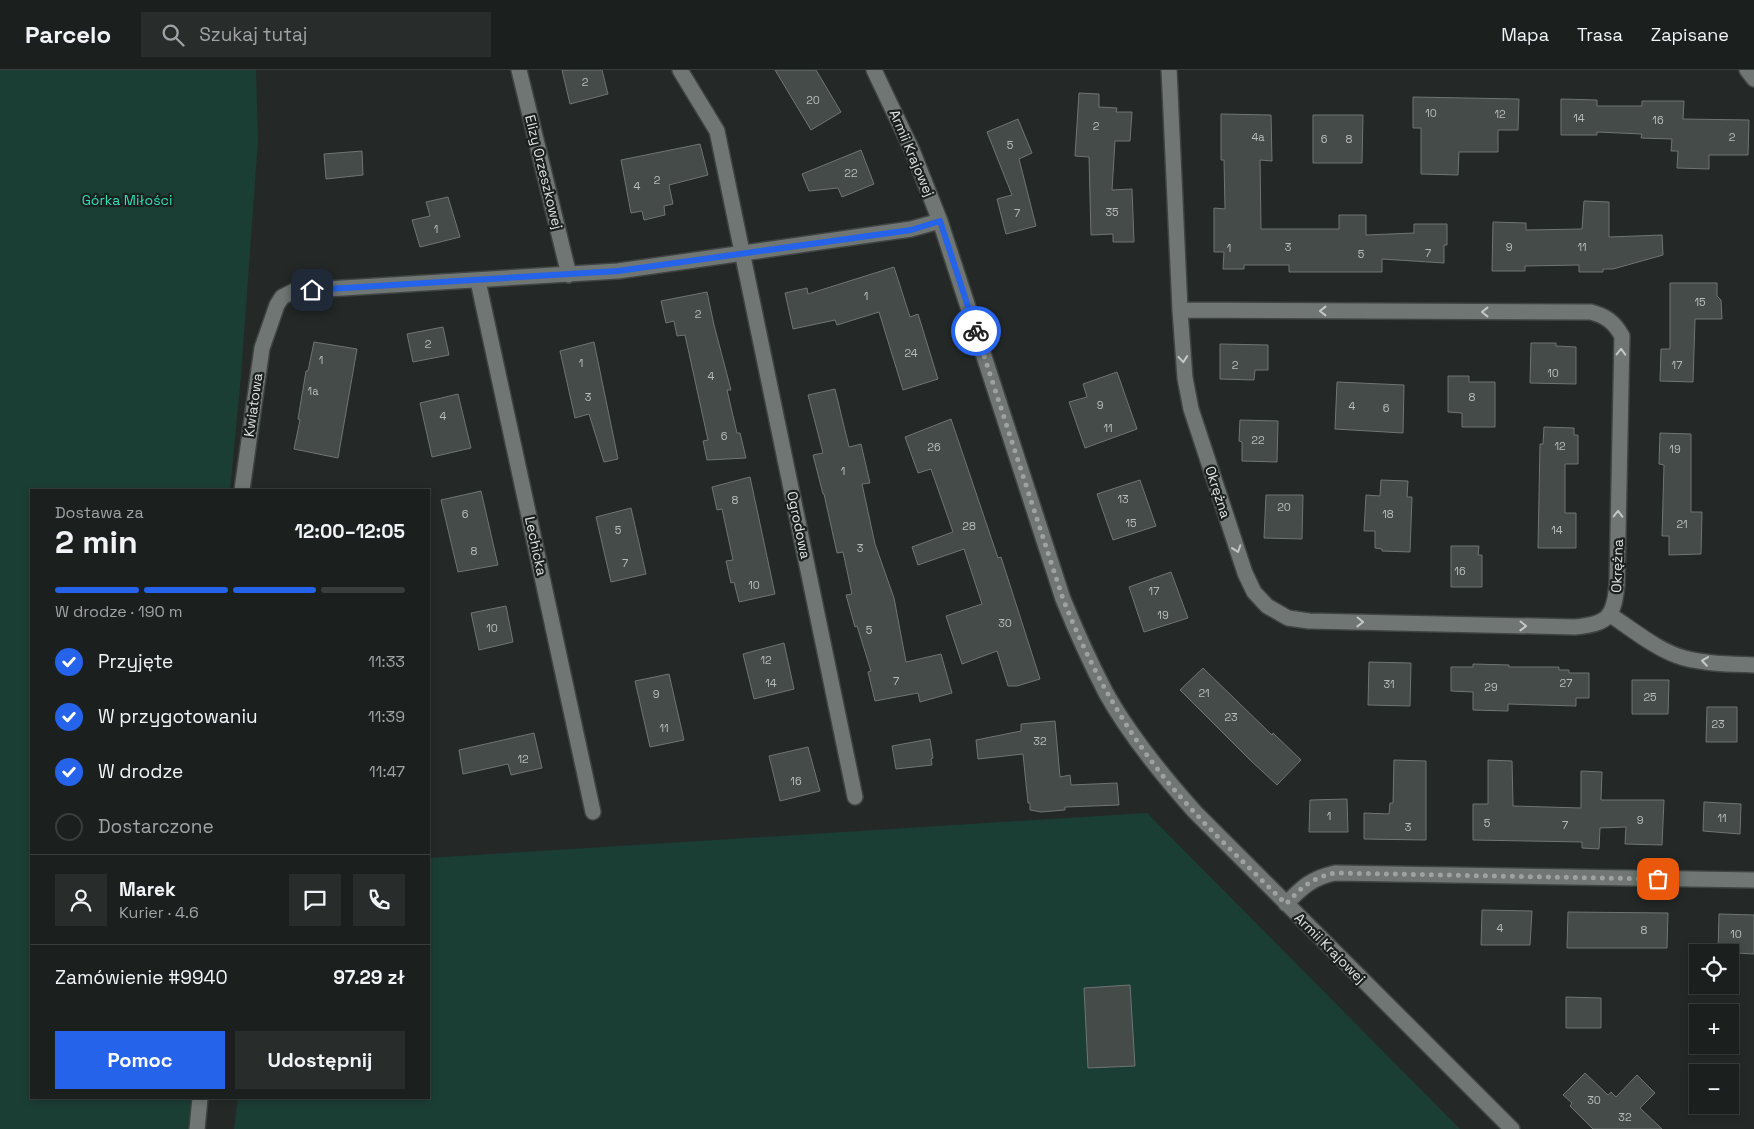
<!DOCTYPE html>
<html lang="pl">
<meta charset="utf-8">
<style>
:root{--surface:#1b1f1d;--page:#282c2a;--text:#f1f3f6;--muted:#a0a2a4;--line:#393d3b;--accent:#2563eb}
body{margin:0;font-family:"Space Grotesk",sans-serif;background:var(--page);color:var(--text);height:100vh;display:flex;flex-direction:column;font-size:19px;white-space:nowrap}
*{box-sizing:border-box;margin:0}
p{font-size:16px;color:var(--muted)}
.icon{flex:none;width:28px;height:28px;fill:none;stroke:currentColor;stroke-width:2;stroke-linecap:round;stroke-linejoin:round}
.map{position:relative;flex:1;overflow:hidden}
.details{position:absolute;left:30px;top:419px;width:400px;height:610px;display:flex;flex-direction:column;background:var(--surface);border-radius:0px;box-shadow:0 2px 8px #0003,0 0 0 1px var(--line)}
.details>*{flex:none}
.buttons{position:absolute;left:1689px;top:874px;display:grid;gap:10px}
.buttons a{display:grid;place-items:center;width:50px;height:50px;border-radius:0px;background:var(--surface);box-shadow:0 2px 8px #0003,0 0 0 1px var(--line);font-size:25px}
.pin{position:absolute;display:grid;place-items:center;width:42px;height:42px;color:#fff;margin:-21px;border-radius:10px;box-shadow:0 2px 8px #0006}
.courier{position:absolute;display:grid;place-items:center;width:50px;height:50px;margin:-25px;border:4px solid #2563eb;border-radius:50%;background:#fff;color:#222;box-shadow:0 1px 6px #0007}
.headline em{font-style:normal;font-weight:600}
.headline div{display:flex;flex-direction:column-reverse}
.headline{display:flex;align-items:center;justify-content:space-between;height:85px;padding:0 25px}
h1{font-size:32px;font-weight:600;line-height:38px}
.bar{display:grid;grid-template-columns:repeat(4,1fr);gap:8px 5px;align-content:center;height:60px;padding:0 25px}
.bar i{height:6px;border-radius:4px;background:var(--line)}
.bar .selected{background:var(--accent)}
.bar p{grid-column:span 4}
.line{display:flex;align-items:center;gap:12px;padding:0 25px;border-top:1px solid var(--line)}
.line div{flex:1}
.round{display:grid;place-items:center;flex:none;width:52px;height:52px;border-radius:0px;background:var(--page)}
ol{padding:0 25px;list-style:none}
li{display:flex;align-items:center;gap:15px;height:55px}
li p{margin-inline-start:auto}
li .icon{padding:5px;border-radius:50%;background:var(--accent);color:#fff;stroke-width:4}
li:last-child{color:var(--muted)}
li i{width:28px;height:28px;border:2px solid var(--line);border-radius:50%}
.button{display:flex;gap:10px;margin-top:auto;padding:10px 25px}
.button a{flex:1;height:58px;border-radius:0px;background:var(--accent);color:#fff;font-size:20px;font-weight:600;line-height:58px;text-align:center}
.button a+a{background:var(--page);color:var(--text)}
header{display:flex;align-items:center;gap:30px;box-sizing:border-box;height:70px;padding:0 25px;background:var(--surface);border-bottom:1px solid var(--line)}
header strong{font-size:24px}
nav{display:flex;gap:28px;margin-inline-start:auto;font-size:18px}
.search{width:350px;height:45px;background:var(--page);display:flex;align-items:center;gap:12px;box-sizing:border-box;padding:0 18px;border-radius:0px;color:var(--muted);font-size:19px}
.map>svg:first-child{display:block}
.green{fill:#1b3e34}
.building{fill:#444b48;stroke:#6e7573}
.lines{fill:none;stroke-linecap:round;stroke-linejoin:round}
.minor-casing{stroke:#3f4442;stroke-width:18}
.minor{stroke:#6f7674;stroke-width:15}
.oneway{stroke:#c3c8c6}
.done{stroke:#9ea2a0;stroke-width:5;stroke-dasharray:0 9}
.route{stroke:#2563eb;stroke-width:6}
.labels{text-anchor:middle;stroke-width:4.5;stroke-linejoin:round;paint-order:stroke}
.number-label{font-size:11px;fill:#b8bdbb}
.street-label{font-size:14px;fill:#dfe3e1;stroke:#1a201e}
.park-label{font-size:14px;fill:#2be1b8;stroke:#1a201e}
</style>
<header>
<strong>Parcelo</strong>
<div class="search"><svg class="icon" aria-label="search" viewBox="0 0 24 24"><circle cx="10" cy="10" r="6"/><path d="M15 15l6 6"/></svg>Szukaj tutaj</div>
<nav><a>Mapa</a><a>Trasa</a><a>Zapisane</a></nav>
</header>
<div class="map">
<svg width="1754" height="1059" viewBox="0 0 1754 1059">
<rect width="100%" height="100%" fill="#242927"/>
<path class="green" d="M0,0h256l2,70 -17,236 -11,114h-199v608h160l-3,31h-188z
M1147,743l313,316h-1226l4,-31h191v-240z"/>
<path class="building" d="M562,0h40l6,24 -38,10z
M775,0h41l25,42 -30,18z
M1079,23l20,1v13l18,1 -1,4h16l-2,29h-15l-3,49 20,-1 2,53h-21v-8l-22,1 -2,-78 -14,-1z
M1413,27l106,2 -1,31h-20v22h-39l-1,23 -37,-1v-46h-8z
M1561,29l36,1v6h45v-5h42l-1,18 66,1 -1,35h-39v14l-32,-1 1,-17h-7l1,-12 -31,-1 1,-4 -45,-2v3h-36z
M1221,44l50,1 1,46 -12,-1 1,69h78v-14h27v20l48,-2v-9h33v21h-3v18l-62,-4v13h-93v-7h-45v4h-21l1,-17h-10v-44l11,1 -1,-49h-3z
M1313,45h50l-1,48h-49z
M1018,49l14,34 -13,6 17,67 -30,8 -9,-35 15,-4 -25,-63z
M700,74l8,31 -39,10 4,19 -9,2 1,9 -21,5 -2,-9 -11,2 -10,-53z
M861,80l13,34 -32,13 -4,-9 -29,3 -7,-17z
M362,81l1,24 -37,4 -2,-25z
M448,127l12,40 -40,10 -8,-27 18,-4 -4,-14z
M1584,131l25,1v35l53,-2 1,20 -50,14h-10v3h-24v-7l-54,1v5h-33l1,-49 33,1v7l56,-1z
M894,197l16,50 8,-3 20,65 -35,11 -24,-78 -42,13 -2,-5 -42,9 -8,-36 22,-5 1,6z
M1670,213h47v13l4,4 1,19h-27l-2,63 -33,-1 1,-32h9z
M707,222l7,33 17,65h-4l10,43h3l6,25 -39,2 -4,-19 5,-1 -23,-105 -8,1 -3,-15 -8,2 -5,-22z
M443,257l6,28 -36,7 -6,-28z
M314,272l43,7 -19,109 -44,-9 6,-29 -2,-1 8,-48h2z
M594,272l24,117 -14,3 -15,-48 -14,4 -15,-67z
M1531,273h25v3l20,1v37l-46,-1z
M1220,274l48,1v25h-13l-1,10 -34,-1z
M1117,302l20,57 -52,19 -16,-46 18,-5 -4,-13z
M1448,306h21v6h26v45h-33v-14l-14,-1z
M1337,312l67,3 -1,48 -68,-4z
M835,319l14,58 12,-3 9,39 -8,1 13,60 19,54 12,64 35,-8 11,39 -32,9 -2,-9 -43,8 -7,-29 3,-1 -14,-45 -2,1 -9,-32 6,-1 -9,-42 -6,1 -13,-59h-1l-10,-39 10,-2 -15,-58z
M458,324l13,54 -39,9 -12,-54z
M951,349l47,139 3,-1 39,122 -23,7h-9l-11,-35 -35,13 -16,-48 36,-12 -18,-55 -46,16 -6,-18 41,-15 -22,-63 -13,4 -13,-36z
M1240,350l38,1 -1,41 -35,-1v-19l-3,-1z
M1544,357l30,1v7h4v29h-13v49h11v35h-38l2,-104h3z
M1660,363l31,1v78h11l-1,42 -32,1v-19h-7l2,-71 -5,-1z
M750,407l25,117 -36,8 -5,-20 -3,1 -5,-22 7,-1 -11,-51 -5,1 -5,-23z
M1140,410l16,46 -43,14 -16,-46z
M1381,410l27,1 -1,16h5l-2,55 -28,-1v-2l-7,-1v-17h-11l2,-36 14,1z
M481,421l17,74 -40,7 -17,-72z
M1266,425h37l-1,44 -38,-1z
M631,438l15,66 -35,8 -15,-65z
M1451,476h28l-1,9h4v32h-31z
M1171,502l17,46 -44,14 -15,-45z
M506,536l7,36 -34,8 -8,-37z
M784,573l10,46 -40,10 -11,-45z
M1369,592l42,1 -1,43 -42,-1z
M1473,594l36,1v2h50v3h10v3h20v25h-13v8l-68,-2v7l-35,-1v-18l-22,-1v-24h22z
M1203,598l69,67 1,-2 28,27 -24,25 -28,-26 -69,-69z
M669,604l15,66 -34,7 -15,-66z
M1632,610h37l-1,34h-36z
M1707,637h30v35h-31z
M1055,651l5,56 10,-2 1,10 46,-2 2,22 -54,2v3l-24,2 -11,-2v-7h-2l-5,-49 -45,5 -2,-19 45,-9v-7z
M534,663l8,35 -31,7 -3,-11 -45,10 -4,-24z
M930,669l3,19 -2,1 1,6 -36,4 -4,-23z
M808,677l12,44 -40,10 -11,-45z
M1394,690l32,1v79l-62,-1v-26l25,1 1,-11h3z
M1488,690l24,1 1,45 68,2v-37l21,1 -1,28h63l-2,45 -37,-1 1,-17 -26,1 -1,21 -17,-1v-6l-109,-2v-36h15z
M1347,729l1,33h-39l1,-32z
M1704,732l37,2 -1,30 -37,-3z
M1482,840l50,1 -2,34h-49z
M1568,842l100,1 -1,35h-100z
M1719,844l35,1v39l-36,-2z
M1130,915l5,81 -47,2 -4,-80z
M1566,927l35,1v30h-35z
M1585,1003l23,22 3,-3 5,5 21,-22 18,18 -15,15 22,21h-69l-23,-23 2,-3 -9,-8z"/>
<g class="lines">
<defs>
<path id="minor" d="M519,0l50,205
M680,0l37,61 138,666
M874,0l38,80 28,71 123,378c13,32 27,63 43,94 24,43 56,82 89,119l317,317
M1169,0l1,20 10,220 5,68 6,31 54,164 9,19 13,14 21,12 21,3 266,6c33,-3 39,-10 42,-43l5,-248c-8,-14 -16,-20 -31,-24l-411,-2
M1747,0l7,9
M478,211l115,531
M242,420l20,-142 15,-43 5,-8 12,-6 324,-20 293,-42 29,-8
M1609,544c23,15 49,37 75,44 23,6 47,6 70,7
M1286,834c16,-17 26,-26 49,-31l419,7
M197,1059l3,-31"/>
</defs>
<use href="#minor" class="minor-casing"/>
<use href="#minor" class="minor"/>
</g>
<defs><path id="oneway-chevron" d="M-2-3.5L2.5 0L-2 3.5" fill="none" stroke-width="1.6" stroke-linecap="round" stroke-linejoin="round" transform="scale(1.25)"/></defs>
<g class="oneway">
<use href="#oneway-chevron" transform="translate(1323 241) rotate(-180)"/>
<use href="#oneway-chevron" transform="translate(1485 242) rotate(-180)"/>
<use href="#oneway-chevron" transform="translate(1621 282) rotate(-89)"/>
<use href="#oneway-chevron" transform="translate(1183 289) rotate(85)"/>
<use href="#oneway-chevron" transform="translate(1618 444) rotate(-89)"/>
<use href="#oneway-chevron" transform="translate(1237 479) rotate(71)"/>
<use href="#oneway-chevron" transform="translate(1360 552) rotate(1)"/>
<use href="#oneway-chevron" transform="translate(1523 556) rotate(1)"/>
<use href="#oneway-chevron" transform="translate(1705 591) rotate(-172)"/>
</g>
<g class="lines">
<path class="done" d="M976,261l87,268c26,65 59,127 104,182 36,44 79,83 119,123 16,-17 25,-26 49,-31l323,6"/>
<path class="route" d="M312,220l306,-19 293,-41 29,-9 36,110"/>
</g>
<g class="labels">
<g class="number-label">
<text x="585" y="16">2</text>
<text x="813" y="34">20</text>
<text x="1431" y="47">10</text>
<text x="1500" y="48">12</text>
<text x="1579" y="52">14</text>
<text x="1658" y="54">16</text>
<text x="1096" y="60">2</text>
<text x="1258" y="71">4a</text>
<text x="1732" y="71">2</text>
<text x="1324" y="73">6</text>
<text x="1349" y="73">8</text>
<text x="1010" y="79">5</text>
<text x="851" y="107">22</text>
<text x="657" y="114">2</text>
<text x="637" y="120">4</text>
<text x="1112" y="146">35</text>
<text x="1017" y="147">7</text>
<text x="436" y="163">1</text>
<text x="1288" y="181">3</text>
<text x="1509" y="181">9</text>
<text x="1582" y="181">11</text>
<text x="1229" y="182">1</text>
<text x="1428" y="187">7</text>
<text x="1361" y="188">5</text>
<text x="866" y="230">1</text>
<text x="1700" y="236">15</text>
<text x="698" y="248">2</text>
<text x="428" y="278">2</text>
<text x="911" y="287">24</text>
<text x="321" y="294">1</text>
<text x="581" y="297">1</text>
<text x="1235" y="299">2</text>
<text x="1677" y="299">17</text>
<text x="1553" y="307">10</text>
<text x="711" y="310">4</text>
<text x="313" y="325">1a</text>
<text x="588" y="331">3</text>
<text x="1472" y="331">8</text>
<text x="1100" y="339">9</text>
<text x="1352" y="340">4</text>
<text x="1386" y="342">6</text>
<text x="443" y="350">4</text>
<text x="1108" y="362">11</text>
<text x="724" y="370">6</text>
<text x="1258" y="374">22</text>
<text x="1560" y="380">12</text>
<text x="934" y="381">26</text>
<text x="1675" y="383">19</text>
<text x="843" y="405">1</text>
<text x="1123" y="433">13</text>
<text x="735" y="434">8</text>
<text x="1284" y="441">20</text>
<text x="465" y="448">6</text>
<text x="1388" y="448">18</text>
<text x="1131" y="457">15</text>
<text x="1682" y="458">21</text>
<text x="969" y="460">28</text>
<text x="618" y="464">5</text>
<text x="1557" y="464">14</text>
<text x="860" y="482">3</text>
<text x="474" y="485">8</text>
<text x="625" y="497">7</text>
<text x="1460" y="505">16</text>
<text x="754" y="519">10</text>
<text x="1154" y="525">17</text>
<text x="1163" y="549">19</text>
<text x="1005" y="557">30</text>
<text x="492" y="562">10</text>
<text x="869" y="564">5</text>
<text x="766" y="594">12</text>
<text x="896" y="615">7</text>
<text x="771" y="617">14</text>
<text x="1566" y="617">27</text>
<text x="1389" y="618">31</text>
<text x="1491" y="621">29</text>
<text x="1204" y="627">21</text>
<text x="656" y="628">9</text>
<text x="1650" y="631">25</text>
<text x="1231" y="651">23</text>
<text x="1718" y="658">23</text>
<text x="664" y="662">11</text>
<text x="1040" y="675">32</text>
<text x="523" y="693">12</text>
<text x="796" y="715">16</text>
<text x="1329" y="750">1</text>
<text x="1722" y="752">11</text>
<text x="1640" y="754">9</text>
<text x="1487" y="757">5</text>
<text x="1565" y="759">7</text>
<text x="1408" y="761">3</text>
<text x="1500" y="862">4</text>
<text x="1644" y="864">8</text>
<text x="1736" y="868">10</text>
<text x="1594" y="1034">30</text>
<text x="1625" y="1051">32</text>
</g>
<g class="street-label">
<text transform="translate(912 83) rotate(67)" y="5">Armii Krajowej</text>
<text transform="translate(544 102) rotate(76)" y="5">Elizy Orzeszkowej</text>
<text transform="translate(253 335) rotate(-82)" y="5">Kwiatowa</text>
<text transform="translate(1218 422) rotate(72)" y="5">Okrężna</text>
<text transform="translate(799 455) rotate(78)" y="5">Ogrodowa</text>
<text transform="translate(536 476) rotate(78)" y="5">Lechicka</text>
<text transform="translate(1617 496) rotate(-88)" y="5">Okrężna</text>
<text transform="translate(1330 878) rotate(45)" y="5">Armii Krajowej</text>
</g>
<g class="park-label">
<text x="127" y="135">Górka Miłości</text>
</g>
</g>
</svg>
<div class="buttons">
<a><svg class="icon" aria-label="locate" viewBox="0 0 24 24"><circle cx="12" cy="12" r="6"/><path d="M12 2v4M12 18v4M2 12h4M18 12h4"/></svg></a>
<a>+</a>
<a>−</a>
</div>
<div class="pin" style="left:1658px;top:809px;background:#ea580c"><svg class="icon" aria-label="bag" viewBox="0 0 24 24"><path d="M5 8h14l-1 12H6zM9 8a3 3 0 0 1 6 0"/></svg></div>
<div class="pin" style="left:312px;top:220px;background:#1f2937"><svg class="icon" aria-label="home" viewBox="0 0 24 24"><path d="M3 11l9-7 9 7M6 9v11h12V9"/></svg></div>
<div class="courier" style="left:976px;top:261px"><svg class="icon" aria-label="bike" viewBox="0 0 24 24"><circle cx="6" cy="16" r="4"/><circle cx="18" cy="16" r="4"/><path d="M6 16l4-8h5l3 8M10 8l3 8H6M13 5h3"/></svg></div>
<section class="details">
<div class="headline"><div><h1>2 min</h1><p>Dostawa za</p></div><em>12:00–12:05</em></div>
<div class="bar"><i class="selected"></i><i class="selected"></i><i class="selected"></i><i></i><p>W drodze · 190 m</p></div>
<ol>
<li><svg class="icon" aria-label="check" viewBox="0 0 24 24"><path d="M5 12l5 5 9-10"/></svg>Przyjęte<p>11:33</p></li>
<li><svg class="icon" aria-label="check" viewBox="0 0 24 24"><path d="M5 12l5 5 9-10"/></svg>W przygotowaniu<p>11:39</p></li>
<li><svg class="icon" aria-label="check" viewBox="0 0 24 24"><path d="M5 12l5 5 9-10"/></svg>W drodze<p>11:47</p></li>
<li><i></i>Dostarczone</li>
</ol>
<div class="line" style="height:90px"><a class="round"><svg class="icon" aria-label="person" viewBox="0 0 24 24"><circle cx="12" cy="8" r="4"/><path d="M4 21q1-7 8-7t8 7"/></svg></a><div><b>Marek</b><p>Kurier · 4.6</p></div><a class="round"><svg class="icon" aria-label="chat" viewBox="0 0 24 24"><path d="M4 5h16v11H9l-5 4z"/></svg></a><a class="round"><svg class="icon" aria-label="phone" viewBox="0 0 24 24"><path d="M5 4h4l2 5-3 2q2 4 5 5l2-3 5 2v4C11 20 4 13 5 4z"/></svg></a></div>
<div class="line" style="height:65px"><div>Zamówienie #9940</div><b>97.29 zł</b></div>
<div class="button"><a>Pomoc</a><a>Udostępnij</a></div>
</section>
</div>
